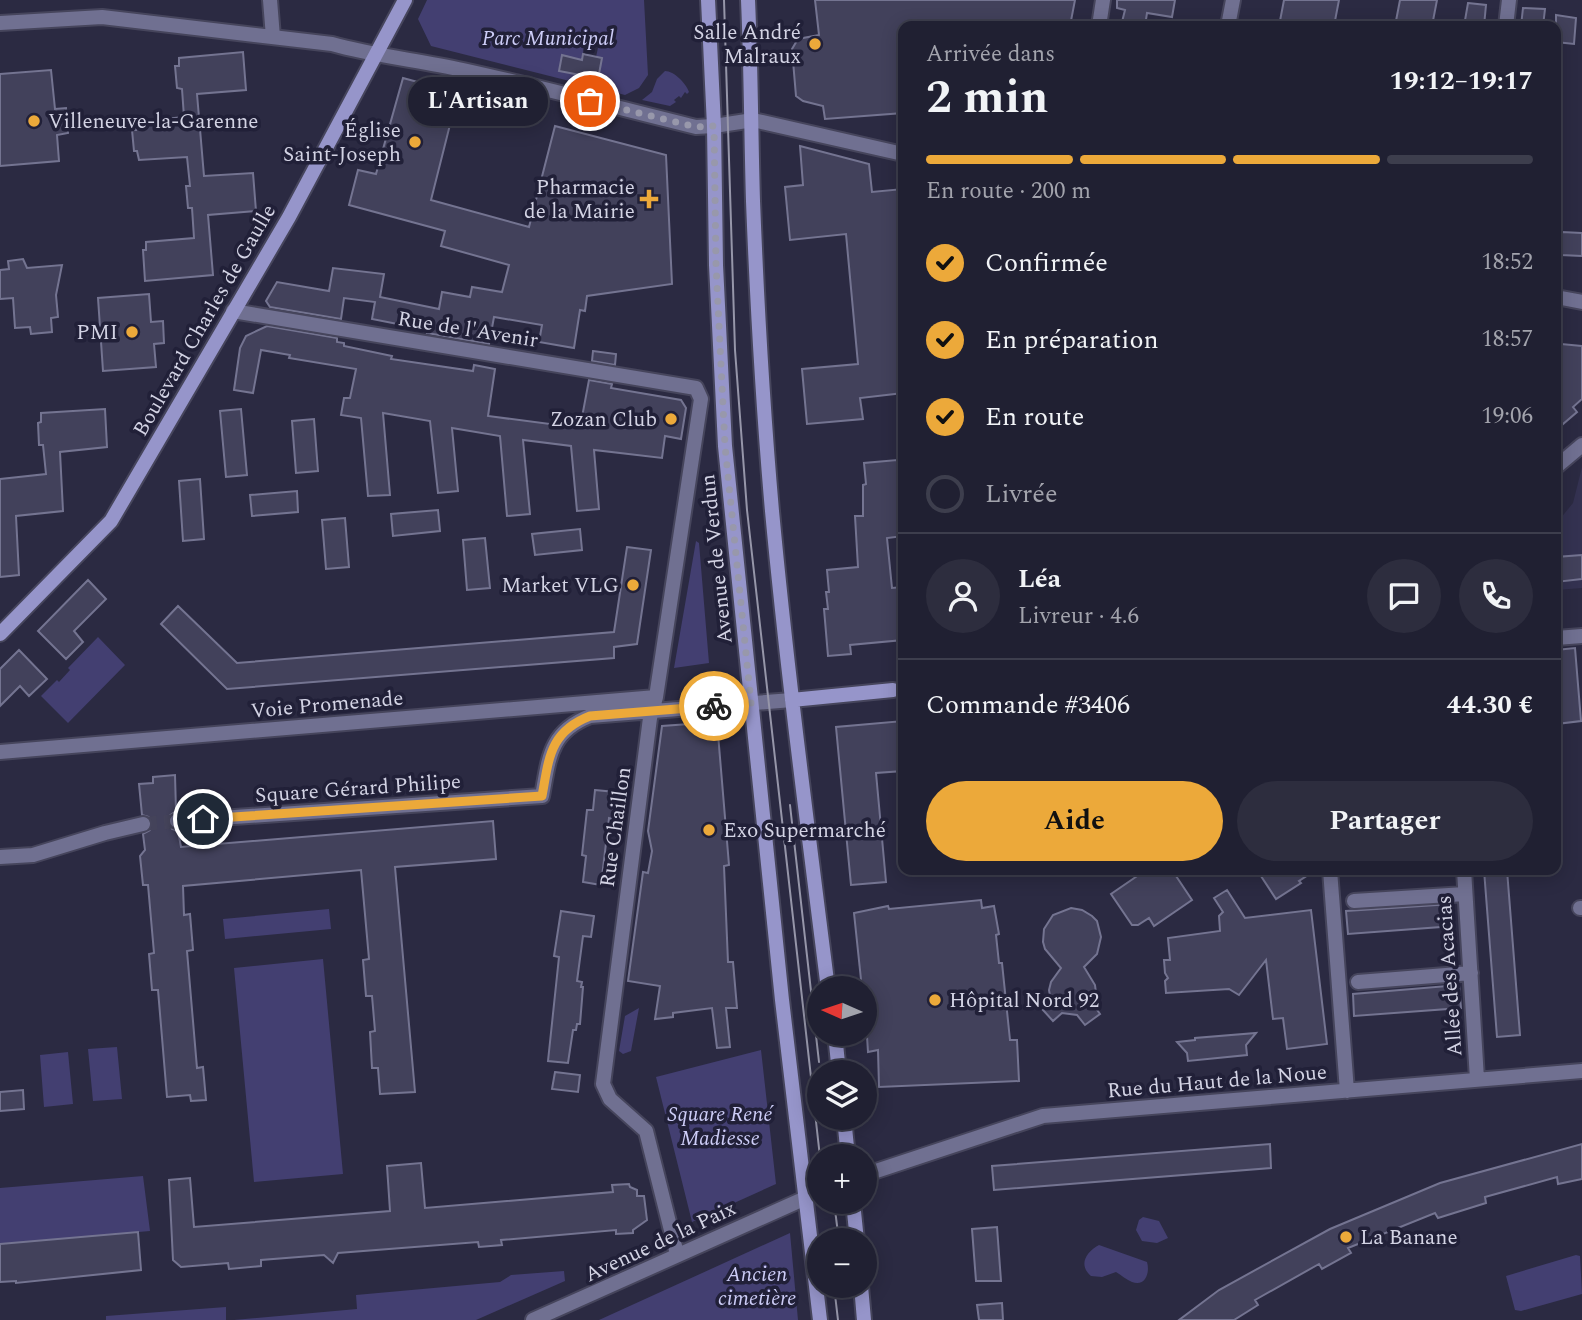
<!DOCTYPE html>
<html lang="fr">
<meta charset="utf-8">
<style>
:root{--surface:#202032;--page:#2d2d3e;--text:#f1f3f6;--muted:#a2a3ac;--line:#3d3e4d;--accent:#eca93a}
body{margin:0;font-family:Spectral,serif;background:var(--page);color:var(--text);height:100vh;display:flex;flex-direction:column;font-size:26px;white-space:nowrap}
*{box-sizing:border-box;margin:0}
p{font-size:23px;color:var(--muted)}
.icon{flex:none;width:38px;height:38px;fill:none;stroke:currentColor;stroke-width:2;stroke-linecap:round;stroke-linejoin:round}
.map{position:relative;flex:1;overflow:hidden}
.details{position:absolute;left:898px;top:21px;width:663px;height:854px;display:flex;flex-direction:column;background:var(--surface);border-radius:14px;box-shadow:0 4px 18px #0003,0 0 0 2px var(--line)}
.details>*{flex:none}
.needle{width:46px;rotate:273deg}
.buttons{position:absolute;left:807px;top:976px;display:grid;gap:14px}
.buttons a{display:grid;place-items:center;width:70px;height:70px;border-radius:50%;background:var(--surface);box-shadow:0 4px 18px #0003,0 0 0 2px var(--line);font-size:35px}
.pin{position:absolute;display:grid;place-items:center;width:60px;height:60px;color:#fff;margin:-30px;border:4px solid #fff;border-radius:50%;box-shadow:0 2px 7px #0007}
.courier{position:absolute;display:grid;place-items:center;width:70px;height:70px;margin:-35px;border:5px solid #eca93a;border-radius:50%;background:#fff;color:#222;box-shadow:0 2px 9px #0007}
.bubble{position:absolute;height:49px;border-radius:24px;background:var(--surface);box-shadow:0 4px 18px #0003,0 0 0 2px var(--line);font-size:23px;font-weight:700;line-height:49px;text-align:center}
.overview em{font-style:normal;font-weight:700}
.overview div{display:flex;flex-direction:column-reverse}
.overview{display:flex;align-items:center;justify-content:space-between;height:119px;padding:0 28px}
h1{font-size:46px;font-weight:700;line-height:52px}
.bar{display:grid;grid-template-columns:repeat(4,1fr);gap:10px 7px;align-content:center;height:84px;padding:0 28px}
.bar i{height:9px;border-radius:5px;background:var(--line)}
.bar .current{background:var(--accent)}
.bar p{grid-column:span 4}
.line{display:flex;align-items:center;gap:18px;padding:0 28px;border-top:2px solid var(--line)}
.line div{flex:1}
.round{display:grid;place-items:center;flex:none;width:74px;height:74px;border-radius:37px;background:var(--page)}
ol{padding:0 28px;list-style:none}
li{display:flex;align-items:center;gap:21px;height:77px}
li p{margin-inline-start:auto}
li .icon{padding:7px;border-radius:50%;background:var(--accent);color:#111;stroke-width:4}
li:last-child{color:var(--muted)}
li i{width:38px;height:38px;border:4px solid var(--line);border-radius:50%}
.action{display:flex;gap:14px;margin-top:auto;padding:14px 28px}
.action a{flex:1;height:80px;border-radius:42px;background:var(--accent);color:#111;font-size:28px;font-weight:700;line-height:80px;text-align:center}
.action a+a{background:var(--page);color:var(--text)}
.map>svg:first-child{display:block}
.built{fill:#343251}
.green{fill:#433f71;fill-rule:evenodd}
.building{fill:#42415b;stroke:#747491;stroke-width:2}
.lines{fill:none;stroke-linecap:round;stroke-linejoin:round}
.street-tunnel{stroke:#44435a;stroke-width:14;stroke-dasharray:14 7;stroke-linecap:butt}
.street-casing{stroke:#46455c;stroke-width:18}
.secondary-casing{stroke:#46455c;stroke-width:18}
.street{stroke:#707091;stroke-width:14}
.secondary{stroke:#9695ca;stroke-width:14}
.tram{stroke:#9696a9;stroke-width:2}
.done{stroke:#9898ab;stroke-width:7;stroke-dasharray:0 12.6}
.route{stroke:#eca93a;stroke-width:9}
.poi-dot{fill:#eca93a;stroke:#212038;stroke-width:2.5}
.labels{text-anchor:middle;stroke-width:7;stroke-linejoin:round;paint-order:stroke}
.poi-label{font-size:21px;fill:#d3d3e4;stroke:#212038;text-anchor:end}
.park-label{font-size:21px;font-style:italic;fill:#cdcdf7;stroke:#212038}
.street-label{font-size:21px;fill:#d3d3e4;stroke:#212038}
</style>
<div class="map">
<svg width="1582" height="1320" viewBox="0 0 1582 1320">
<rect width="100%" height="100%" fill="#2b2a42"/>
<path class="built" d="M1582,467v121l-26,2v-66l17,-21z"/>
<path class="green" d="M427,0h217l4,75 -9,13 -14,7 -194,-49 -13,-27zM586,40l13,3 -3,14 6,1 -3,15h-7l-1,4 -13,-3z
M665,71c9,0 21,12 24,21l-2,2 -2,-2 -4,6 -2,-2 -5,4 2,2 -6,4 -28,-6 10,-8 5,-13z
M696,541l3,2 10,120 -35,5z
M98,637l27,28 -57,58 -27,-27 16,-16 2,2 11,-12 -2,-2z
M329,909l2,20 -106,10 -2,-20z
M323,959l20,215 -89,8 -20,-214z
M639,1008l-8,43 -8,3 -4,-3 6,-35z
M117,1047l5,52 -29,2 -5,-52z
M761,1050l15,134 -84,38 -36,-145z
M68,1052l5,52 -29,3 -4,-52z
M143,1176l7,55 -150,13v-56z
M1143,1217l16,4 9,17 -11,5 -15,-2 -6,-11 3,-10z
M790,1233l8,87h-199z
M1099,1245l48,17c3,10 -1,25 -15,20 -5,-2 -11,-7 -16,-10l-14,5 -11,-1c-13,-11 -5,-24 8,-31z
M1576,1255l4,1 2,38 -61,17 -6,-1 -9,-34z
M564,1271l1,10 -89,39h-242l123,-11 -1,-14 144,-13 11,-7z
M226,1307v13h-120v-4z"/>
<path class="building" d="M815,0h260l-5,26h-167v87l-78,6 -2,-13 -20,-5 -7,-5 -4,-47 6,-10 21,-4z
M1117,0h58l-3,17 -25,-4 -2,13h-24l4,-16 -8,-2z
M1284,0h55l-5,26h-55z
M1400,0h37l-5,26h-37z
M1468,3l18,2 -2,21h-20z
M1523,8l22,1 -2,17h-22z
M1556,15l20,3 -2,26 -18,-2z
M243,52l3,38 -49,4 7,82 49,-3 3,38 -48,4 5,60 -68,6 -2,-31h3v-8l48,-4 -2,-30h-4l-2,-22h4l-3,-29 -48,3 -2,-9h-3l-2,-21h4v-8l48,-5 -2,-28 -5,-1 -2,-22h4v-8z
M583,54l19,4 -3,16 -7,-1 -1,4 -32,-6 3,-16 20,5z
M51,70l4,39 11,-1 2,25 -11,2 2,26 -59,5v-92z
M403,78l55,15 -27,107 98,27 26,-101 111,29 6,129 -85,12 -2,15 -5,-1 -6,38 -35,-6 3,-17 -48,-8 -5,27 -62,-11 1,-3 -56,-11 3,-17 -31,-4 -3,21 -71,-12 -4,-6 11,-19 52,9 4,-23 51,6 -4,23 59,12 3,-17 28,5 2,-10 30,5 7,-27 -68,-19 4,-15 -96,-26 9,-35 18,4z
M800,146l69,18 3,28 31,-3v204l-43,5 3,21 -56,5 -5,-55 56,-5 -12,-130 -56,6 -5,-53 18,-2z
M1562,232l20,1v23l-21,-1z
M23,259l4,9 35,-3 -6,30 2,22 -7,1 1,14 -21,2 -1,-7 -15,1 -2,-30 -13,1v-29l9,-1 -1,-8z
M149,294l2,28 12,-1 1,22 -10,1 2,23 -53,4 -5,-73z
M267,326l70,12v4l7,1v3l48,10 -1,3 82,12 1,-6 21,4 -7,47 92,12 9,-48 23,4 -1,4 70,12 5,8 -5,31 -16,-3 -3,22 -68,-8 5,59 -22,2 -6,-65 -48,-6 7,74 -23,2 -7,-80 -48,-8 6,63 -20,2 -8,-72 -47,-8 7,82 -22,1 -7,-78 -20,-3 3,-17h6l6,-29 -67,-11 1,-3 -29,-5 -8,43 -19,-3 6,-42 6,-12z
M1561,344l21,2v53l-9,8 4,5 -21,18v-85z
M593,351l23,3 -1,11 -23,-4z
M105,409l2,38 -47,5 3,59 -47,5 3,59 -19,2v-98l46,-5 -3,-29h-4l-1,-22 3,-1v-9z
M241,409l6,66 -21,2 -6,-66z
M314,419l4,52 -22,2 -4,-52z
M897,460v6h6v70l-16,2 5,50 11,-1v53l-53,5 1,9 -23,2 -4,-47h4l-2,-17h3l-2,-22 31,-3 -3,-51h8v-31l3,-1 -2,-21z
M200,479l4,60 -21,2 -4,-60z
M297,491l1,21 -46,4 -2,-21z
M438,510l2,21 -47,5 -2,-22z
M345,518l4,49 -23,2 -4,-49z
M580,529l2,21 -47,5 -3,-21z
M485,538l5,50 -23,2 -4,-50z
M627,547l24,3 -14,94 -23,3v11l-387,31 -66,-65 17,-18 59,57 377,-31z
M1582,555v24l-26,3v-25z
M88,580l18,19 -32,32 9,11 -17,17 -28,-28z
M1575,648l6,73 -25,3v-74z
M19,650l28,29 -18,17 -9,-10 -20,20v-37z
M903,721v50l-27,2 10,109 -35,3 -15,-158z
M717,722l12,143 -5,1 4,96h5l4,46h-11l4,39 -13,1 -5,-40 -39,5v4l-18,2 5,-33 -32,-5 15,-109 5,1 4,-22 -4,-20 14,-105z
M175,775l1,36 -7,5 -1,6 4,7 6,2 3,16 312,-26 3,38 -101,8 20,225 -35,2 -2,-26h-6l-2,-36 5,-1 -3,-35h-6l-3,-36 6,-1 -8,-89 -178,16 1,29 6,-1 3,36 -6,1 10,117 6,-1 3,33 -15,1 -1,-6 -23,2 -9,-107h-6l-3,-36 5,-1 -6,-68h-5l-3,-29 5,-6 -2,-16 7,-4 2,-8 -3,-5 -7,-2 -3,-31 14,-1v-6z
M595,790l20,2 -3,27 -3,-1 -8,67 -18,-3 3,-26 -4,-1 5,-45h6z
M1146,870h26l20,30 -38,26 -5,-8 -11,7h-6l-21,-31z
M1257,870h59l-17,11 2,2 -25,16z
M1484,870h23l13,165 -23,2z
M1227,890l18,28 66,-8 16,134 -40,5 -4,-31 -10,1 -7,-59 -27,35 -10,-6 -63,4 -1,-12 3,-3 -3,-5 -1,-13h6l-2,-22 52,-7 -1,-15 4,-4 -9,-14z
M981,900l1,8 12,-2 5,28 -3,1 3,28h3l8,77h7l2,41 -140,6 -1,-37 -10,2 -4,-63h-2l-8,-76 34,-7 1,3z
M1452,904l2,22 -106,8 -2,-23z
M1071,908l11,2 10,6 5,5 4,16 -4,17 -13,13 11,18 1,8 -3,11 7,10 -15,11 -8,-10 -15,-2 -9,8 -10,-11 8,-8 -2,-12 2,-8 10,-14 -16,-19 -2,-7 1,-13 9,-14z
M561,911l33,5 -3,21 -8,-1 -6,45 5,1 -1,5h2l-3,37h-3l-1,6h-3l-5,33 -20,-2 11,-104 -5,-1z
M1459,985l2,23 -107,8 -1,-22z
M1256,1033l-10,12 1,10 -59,6 -1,-8 -10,-11 18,-2v-2z
M555,1072l25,3 -2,17 -26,-3z
M23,1090l1,19 -24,2v-19z
M1270,1144l1,24 -277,22 -2,-24z
M1582,1144v35l-24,5 -1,-7 -72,20 1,6 -48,15 -3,-5 -87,35 3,5 -29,16 -3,-5 -64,36 3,5 -24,15h-55l40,-30 111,-61 110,-46z
M421,1163l4,45 188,-16 -1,-7 17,-1 1,3 7,3v6h7l3,24 -14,10v3l-17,1v-4l-115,10 1,5 -23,2 -1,-5 -140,11 -5,10 -9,-8 -63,5v6l-32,3 -1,-6 -47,4 -8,-7 -4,-80 21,-2 4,49 196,-16 -3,-45z
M997,1227l4,54h-25l-4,-52z
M138,1232l3,38 -125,13v-2l-16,1v-38z
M1002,1303l1,17h-24l-2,-15z"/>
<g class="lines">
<path class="street-tunnel" d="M143,824l34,-3"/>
<defs>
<path id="street" d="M270,0l3,37
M0,23l102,-6 230,27c42,12 87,16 131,26 78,17 155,38 233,57l18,-1 39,-6 150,34
M1099,26l4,-26
M1228,26l5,-26
M1506,26l3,-26
M1556,297l26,5
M233,311l463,77 5,11 -45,298 -6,21 -47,366 7,15 36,32 31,123
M1556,467l26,-22
M1556,638l26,-2
M0,752l656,-55
M177,821l365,-25c7,-37 7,-64 48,-80l202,-16
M0,857l33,-2 72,-22 38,-9
M1330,870l17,221
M1464,870l13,209
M1354,901l111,-7
M1580,908h2
M1358,982l113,-9
M864,1175l179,-59 539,-45
M533,1320l286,-128"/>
<path id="secondary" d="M708,0l6,126 2,139 9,181 57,554 38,320
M748,0c3,67 3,134 5,201 4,103 10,207 19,310 15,160 36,319 56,478
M0,634l111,-113 178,-304 116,-217
M792,700l101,-10
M835,1034l4,39
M844,1118l4,39
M853,1202l4,39
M861,1286l3,34"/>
</defs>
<use href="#street" class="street-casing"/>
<use href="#secondary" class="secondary-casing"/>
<use href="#street" class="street"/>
<use href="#secondary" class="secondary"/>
<path class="tram" d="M724,0l11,350 12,160 73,647
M790,805l29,257
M834,1202l5,39
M834,1286l4,34"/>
</g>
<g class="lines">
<path class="done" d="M590,101l106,26 18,-1 2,139 9,181 26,257 -37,3"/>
<path class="route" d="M203,819l339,-23c7,-37 7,-64 48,-80l124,-10"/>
</g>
<g class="poi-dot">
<circle cx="815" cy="44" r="7"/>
<circle cx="34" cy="121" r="7"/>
<circle cx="415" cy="142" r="7"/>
<path d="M645.5 188.5h7v7h7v7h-7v7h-7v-7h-7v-7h7z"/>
<circle cx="132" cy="332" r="7"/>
<circle cx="671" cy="419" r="7"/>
<circle cx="633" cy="585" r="7"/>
<circle cx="709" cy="830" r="7"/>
<circle cx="935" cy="1000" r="7"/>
<circle cx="1346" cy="1237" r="7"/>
</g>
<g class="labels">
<g class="poi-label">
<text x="801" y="39">Salle André<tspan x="801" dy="24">Malraux</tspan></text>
<text x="48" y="128" text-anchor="start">Villeneuve-la-Garenne</text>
<text x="401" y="137">Église<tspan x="401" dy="24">Saint-Joseph</tspan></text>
<text x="635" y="194">Pharmacie<tspan x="635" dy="24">de la Mairie</tspan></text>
<text x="118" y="339">PMI</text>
<text x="657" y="426">Zozan Club</text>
<text x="619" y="592">Market VLG</text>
<text x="723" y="837" text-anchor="start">Exo Supermarché</text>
<text x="949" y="1007" text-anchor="start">Hôpital Nord 92</text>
<text x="1360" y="1244" text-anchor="start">La Banane</text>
</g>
<g class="park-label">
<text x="548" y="45">Parc Municipal</text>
<text x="720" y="1121">Square René<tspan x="720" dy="24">Madiesse</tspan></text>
<text x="757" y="1281">Ancien<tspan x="757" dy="24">cimetière</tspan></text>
</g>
<g class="street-label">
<text transform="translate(204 320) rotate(-60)" y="7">Boulevard Charles de Gaulle</text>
<text transform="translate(468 329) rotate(9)" y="7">Rue de l'Avenir</text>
<text transform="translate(716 559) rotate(-96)" y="7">Avenue de Verdun</text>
<text transform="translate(327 704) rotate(-5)" y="7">Voie Promenade</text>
<text transform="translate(358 788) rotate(-4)" y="7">Square Gérard Philipe</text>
<text transform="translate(615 827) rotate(-82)" y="7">Rue Chaillon</text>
<text transform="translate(1449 976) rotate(-94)" y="7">Allée des Acacias</text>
<text transform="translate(1217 1081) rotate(-5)" y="7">Rue du Haut de la Noue</text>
<text transform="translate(660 1241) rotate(-25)" y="7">Avenue de la Paix</text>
</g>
</g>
</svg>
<div class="buttons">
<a><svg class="needle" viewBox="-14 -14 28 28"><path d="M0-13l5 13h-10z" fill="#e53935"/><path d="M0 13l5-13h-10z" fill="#a2a3ac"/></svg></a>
<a><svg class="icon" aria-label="layers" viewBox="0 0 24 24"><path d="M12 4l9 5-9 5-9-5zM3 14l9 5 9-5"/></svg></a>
<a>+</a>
<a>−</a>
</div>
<div class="pin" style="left:590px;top:101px;background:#ea580c"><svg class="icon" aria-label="bag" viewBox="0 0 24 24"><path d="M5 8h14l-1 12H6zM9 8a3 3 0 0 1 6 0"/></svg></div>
<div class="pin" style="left:203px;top:819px;background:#1f2937"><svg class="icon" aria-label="home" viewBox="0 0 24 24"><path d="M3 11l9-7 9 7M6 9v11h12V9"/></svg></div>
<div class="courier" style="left:714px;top:706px"><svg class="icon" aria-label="bike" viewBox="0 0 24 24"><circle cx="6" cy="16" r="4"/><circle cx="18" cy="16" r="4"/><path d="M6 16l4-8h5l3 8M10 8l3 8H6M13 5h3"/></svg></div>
<div class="bubble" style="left:408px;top:77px;width:140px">L'Artisan</div>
<section class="details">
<div class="overview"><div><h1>2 min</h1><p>Arrivée dans</p></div><em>19:12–19:17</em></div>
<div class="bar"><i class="current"></i><i class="current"></i><i class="current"></i><i></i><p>En route · 200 m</p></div>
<ol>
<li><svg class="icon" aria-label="check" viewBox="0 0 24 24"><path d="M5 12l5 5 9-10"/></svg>Confirmée<p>18:52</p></li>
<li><svg class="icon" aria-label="check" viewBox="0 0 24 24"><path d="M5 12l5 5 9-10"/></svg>En préparation<p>18:57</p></li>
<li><svg class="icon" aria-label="check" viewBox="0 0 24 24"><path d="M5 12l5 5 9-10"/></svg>En route<p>19:06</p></li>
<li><i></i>Livrée</li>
</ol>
<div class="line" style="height:126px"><a class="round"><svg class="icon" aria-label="person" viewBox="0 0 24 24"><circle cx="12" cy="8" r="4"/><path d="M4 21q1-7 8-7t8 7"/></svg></a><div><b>Léa</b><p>Livreur · 4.6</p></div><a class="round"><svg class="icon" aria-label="chat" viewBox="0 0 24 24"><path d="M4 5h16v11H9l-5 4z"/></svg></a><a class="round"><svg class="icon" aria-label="phone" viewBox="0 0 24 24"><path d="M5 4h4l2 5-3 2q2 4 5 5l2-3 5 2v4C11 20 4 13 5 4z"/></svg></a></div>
<div class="line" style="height:91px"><div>Commande #3406</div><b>44.30 €</b></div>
<div class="action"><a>Aide</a><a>Partager</a></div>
</section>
</div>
